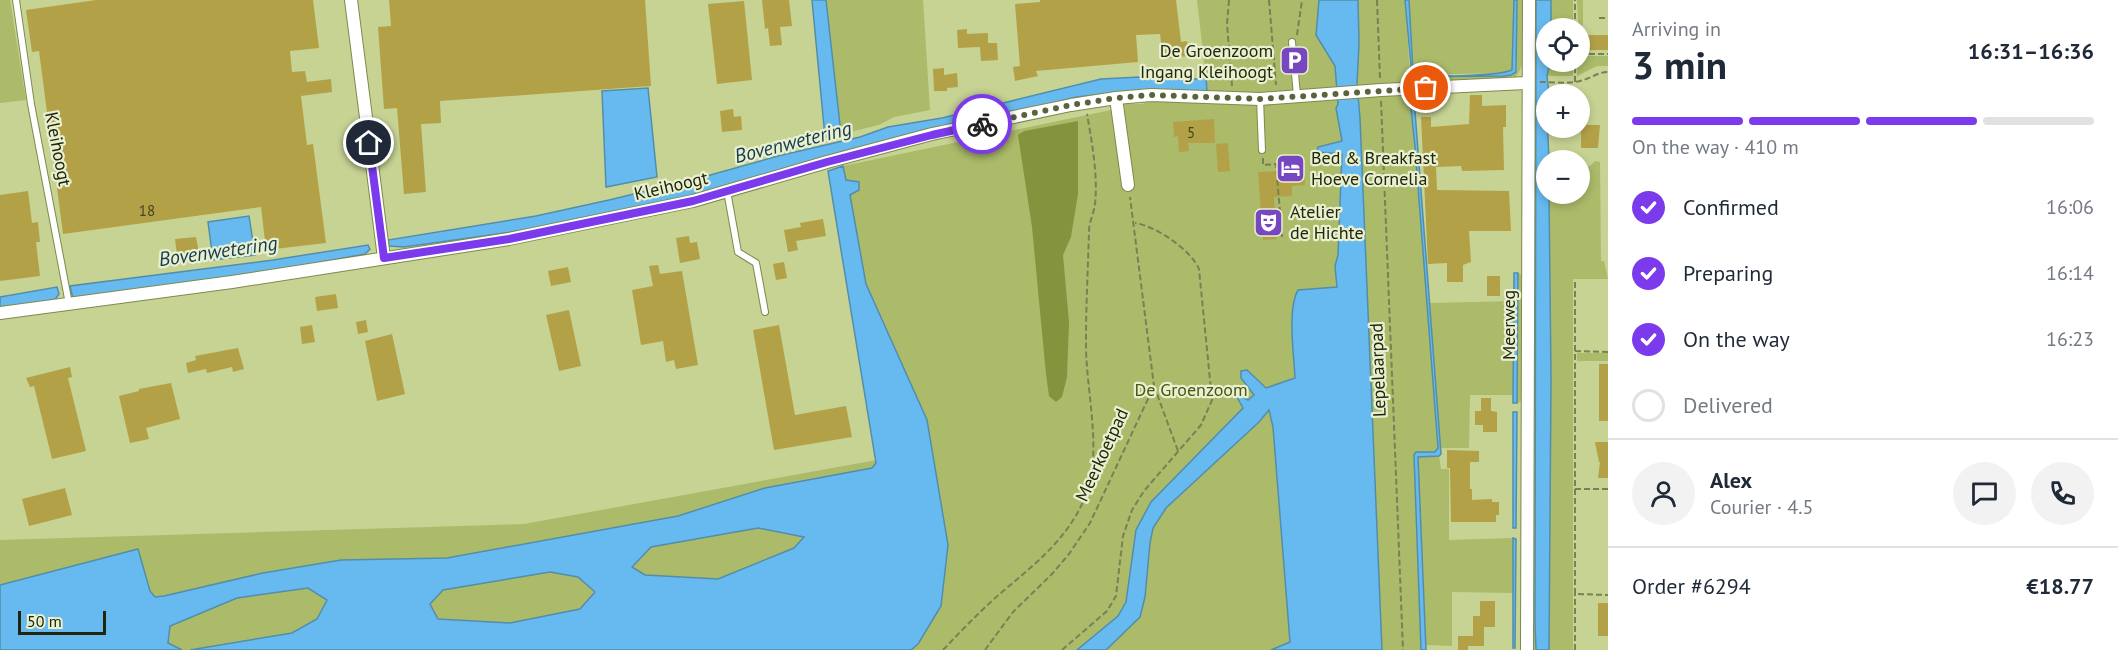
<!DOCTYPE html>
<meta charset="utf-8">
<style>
:root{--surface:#fff;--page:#f2f2f3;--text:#1f2937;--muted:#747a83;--line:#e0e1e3;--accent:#7c3aed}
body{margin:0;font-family:"PT Sans",sans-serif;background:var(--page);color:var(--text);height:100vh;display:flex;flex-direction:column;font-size:22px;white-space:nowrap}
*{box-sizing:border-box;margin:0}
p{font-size:20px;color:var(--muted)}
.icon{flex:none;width:33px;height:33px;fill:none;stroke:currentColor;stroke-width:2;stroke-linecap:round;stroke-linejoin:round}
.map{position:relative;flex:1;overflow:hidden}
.drawer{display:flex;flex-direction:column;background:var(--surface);width:510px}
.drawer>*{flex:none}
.fabs{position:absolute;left:1536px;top:18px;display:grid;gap:12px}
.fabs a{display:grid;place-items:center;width:54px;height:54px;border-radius:50%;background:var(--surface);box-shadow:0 3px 9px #0003;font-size:30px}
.scale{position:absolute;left:18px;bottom:15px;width:88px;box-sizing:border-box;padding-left:6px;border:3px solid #21260d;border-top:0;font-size:16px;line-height:21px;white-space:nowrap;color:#21260d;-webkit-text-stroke:4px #e9f0d0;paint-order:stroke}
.pin{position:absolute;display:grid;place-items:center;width:51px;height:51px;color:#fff;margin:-26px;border:3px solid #fff;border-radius:50%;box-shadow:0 2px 6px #0007}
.courier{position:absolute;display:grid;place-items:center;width:60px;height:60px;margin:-30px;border:4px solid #7c3aed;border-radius:50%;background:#fff;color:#222;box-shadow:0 2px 8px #0007}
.headline em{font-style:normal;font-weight:700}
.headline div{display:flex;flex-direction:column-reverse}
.headline{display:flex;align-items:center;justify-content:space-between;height:102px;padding:0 24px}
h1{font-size:39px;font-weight:700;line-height:45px}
.bar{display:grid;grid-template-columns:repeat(4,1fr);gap:9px 6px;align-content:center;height:72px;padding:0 24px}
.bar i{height:8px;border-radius:4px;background:var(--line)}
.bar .selected{background:var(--accent)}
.bar p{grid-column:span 4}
.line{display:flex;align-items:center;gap:15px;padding:0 24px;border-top:2px solid var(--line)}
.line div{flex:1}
.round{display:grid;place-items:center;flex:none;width:63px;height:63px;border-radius:32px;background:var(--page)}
ol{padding:0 24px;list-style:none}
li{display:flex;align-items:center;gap:18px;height:66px}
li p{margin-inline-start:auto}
li .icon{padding:6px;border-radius:50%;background:var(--accent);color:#fff;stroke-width:4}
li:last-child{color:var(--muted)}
li i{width:33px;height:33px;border:3px solid var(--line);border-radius:50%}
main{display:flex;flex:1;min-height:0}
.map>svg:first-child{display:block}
.green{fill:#abbb6a}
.forest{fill:#84933e}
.water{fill:#67baef;stroke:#528eab;stroke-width:1.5;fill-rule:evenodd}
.building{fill:#b3a148}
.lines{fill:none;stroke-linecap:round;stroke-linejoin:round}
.service-casing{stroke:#7e8a4d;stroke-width:8}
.minor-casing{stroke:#7e8a4d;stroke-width:14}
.path{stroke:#788154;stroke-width:2;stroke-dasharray:6 3;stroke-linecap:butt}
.service{stroke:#fff;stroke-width:6}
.minor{stroke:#fff;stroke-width:12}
.done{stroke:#5b633c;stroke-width:6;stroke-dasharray:0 10.8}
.route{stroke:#7c3aed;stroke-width:8}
.labels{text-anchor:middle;stroke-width:4.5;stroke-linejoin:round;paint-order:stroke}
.number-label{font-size:15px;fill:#46451c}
.poi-label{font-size:18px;fill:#21260d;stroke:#e9f0d0;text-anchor:start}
.street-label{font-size:18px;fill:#21260d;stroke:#e9f0d0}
.park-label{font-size:18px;fill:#4a5416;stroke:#e9f0d0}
.water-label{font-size:20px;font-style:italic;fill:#153a4f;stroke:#e9f0d0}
</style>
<main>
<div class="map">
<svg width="1608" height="650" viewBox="0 0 1608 650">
<rect width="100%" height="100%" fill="#c6d393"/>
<path class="green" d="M0,0h10l16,100 -26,3z
M826,0h97l7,110 -36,7 -15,8 -38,9z
M1197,0h208l5,75 3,3 100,-4 4,-5v-69h8c-1,21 6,67 -13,80l-98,12v6l-4,1 5,48 23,301 -3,4 -19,3 8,195h-1424v-110l524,-16 408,-74 -5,-30 -61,-136 -23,-118 268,-56 1,6 13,-5 -1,-7h18l64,-26z
M1409,0h105l-2,70 -14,3 -80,2 -5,-4z
M1551,0h22v28h-22z
M1577,0h6v52h-3z
M1580,56h28v10h-11l-20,10v-14h3z
M1550,62h23v14h-26z
M1535,104l2,1 -2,50 1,495h-5l2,-545z
M1595,161l5,1 1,99h3l4,18h-35v371h-24l2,-271 -2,-185h31v-27l10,-1z
M1518,273l6,3 -1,123 -6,5z
M1514,301l-1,94h-43l-1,53h-29l-10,-145z
M1577,353h31v8h-31z
M1439,456l2,13h8v71l64,-2v55l-61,-1v54l-26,-1 -8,-188z"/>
<path class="forest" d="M1078,121v73l-7,43 -8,18 6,67 -2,55 -5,20 -6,5 -7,-6 -3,-22 -14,-147 -14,-92 6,-4z"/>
<path class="water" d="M812,0h14l15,134 -16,3z
M1319,0h39l1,43 -2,41 3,34 22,532h-111l19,-8 -17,-215 -4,-17 -10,12 -93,86 -13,20 -3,15 -5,54 -5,20 -34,33h-29l41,-34 8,-14 10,-72 15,-28 92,-94 -6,-11 4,-1 7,4 6,-5 -13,-17v-7l6,-1 19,18 29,-10c-1,-24 -8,-69 3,-88l39,-3 -2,-21 3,-11 4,-101 -25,-2 1,-5 24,-6 -6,-33 2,-4 -3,-38 -19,-31z
M1405,0h4l4,71c4,3 3,4 8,4 17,2 77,1 91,-5l2,-70h3l-1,72 -5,3 -8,1 -91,1z
M1536,0h15v28h-5v34h4l-3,14 2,18h-3l3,66h-3v34h3l2,185 -2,271h-13l-1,-26z
M1140,77l57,2 9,-2 1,15 -76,-1 -54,6 -195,47 -222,61 -113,22 -143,20 -15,-1 -1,-6 148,-24 73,-16 87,-21 82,-23 82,-19 28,-10 54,-9 159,-39z
M648,88l9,89 -51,10 -4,-96z
M1414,98l27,356 -2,2 -21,1 8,193h-5l-7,-195 2,-3h19l3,-4 -23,-301 -5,-48z
M843,166l3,14 13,2v8l-9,5 16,89 61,136 21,125 -7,61 -23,38 -7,6h-721l102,-17 25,-14 10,-19 -19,-12 -71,10 -67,28 -2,17 14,7h-182v-65l138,-36 12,42 5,6 9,-1 99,-23 78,-13 106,-2 231,-42 87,-28 107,-20 4,-5 -48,-292zM758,528l46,9 -10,11 -76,31 -73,-4 -13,-8 19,-20zM550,572l28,5 17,15 -15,17 -70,14 -72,-4 -8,-15 13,-14z
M249,216l6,39 -42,5 -5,-38z
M368,245l2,4 -5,5 -87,16 -205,29 -3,-13 203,-26z
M1514,273h4l-1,130h-4z
M57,287l2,7 -5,7 -54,6v-10z
M1513,412h4l-1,116h-3z
M1513,538l3,1 -1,109h-2z"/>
<path class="building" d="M96,0h217l6,48 -29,3 2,21 13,-1 2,11 24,-3 1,13 -31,4 6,49 6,-1 13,99 -60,7 -5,-43 -198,27 -24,-183 -7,1 -6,-42z
M389,0h256l6,86 -211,15 1,22 -20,1 5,68 -22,2 -7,-86 -13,1 -6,-82 13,-1z
M762,0h27l3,26 -12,1 2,18 -12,1 -2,-18 -3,1z
M1040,0h136l5,42 6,-1 2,15 -26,3 -3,-25 -24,1 2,27 -102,9 2,5 -23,5 -2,-14 7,-1 -5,-62 25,-2z
M744,1l8,79 -35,4 -9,-80z
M967,29v5l21,-1v10h9l1,17 -17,1 -1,-14 -22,1 -1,-18z
M1588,35h20v15h-20z
M944,68v7l13,-2 1,14 -11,1v3h-13l-1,-22z
M1470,95h12v11l24,-1v22h-3l1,43 -42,1 -1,-5 -25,1 1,23 72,1 2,40h-42l2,31 -8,3v17h-16v-19l-19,1 -7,-147h10v10l38,-3z
M733,109l1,8 7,-1 1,14 -20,2 -2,-21z
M1214,119l1,24h-27l1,8 -10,1 -1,-16 -4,1 -1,-15z
M1581,125h19l-2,23h-17z
M1228,143l2,28 -12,1 -2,-28z
M1298,164v2l6,-1 1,20 -13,1v10l-18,1 3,42 -14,1 -5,-68 24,-1 -1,-6z
M28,191l4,32 6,-1 2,20h-4l4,34 -40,5v-86z
M823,219l3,17 -30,5 2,9 -10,2 -4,-22 17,-3 -1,-4z
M689,236l1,7 7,-1 3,17 -20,4 -4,-25z
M196,237l3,15 -22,3 -2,-16z
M784,262l3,16 -11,2 -3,-16z
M658,265l2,9 22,-3 16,94 -22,4 -2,-9 -8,2 -3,-21 -22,4 -9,-55 21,-4 -4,-20z
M568,267l3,15 -20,4 -3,-15z
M1487,276h13v20h-13z
M336,294l2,14 -21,3 -2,-14z
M569,310l12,56 -22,5 -13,-56z
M366,320l2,12 -10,2 -2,-12z
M312,325l3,17 -13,2 -2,-17z
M779,325l16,90 51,-9 6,31 -78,13 -21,-120z
M392,334l13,60 -28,7 -12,-60z
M238,348l6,21 -11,3 -1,-5 -25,6 -1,-4 -18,4 -2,-10 10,-3 -1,-4z
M1599,364h9v57h-9z
M70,367l2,10 -4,1 18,73 -34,8 -18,-73 -4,1 -4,-9z
M171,383l9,36 -34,9 3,11 -19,4 -11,-47 20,-5v-2z
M1481,398h10v13l6,1v20h-14v-7h-8v-14h6z
M1595,442h13v36h-10l2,-16h-1z
M1447,450l32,1v11h-9v27h2v11l20,-1v3h7v13h-3v7h-45l-1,-54h-3z
M65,488l7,27 -43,11 -7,-27z
M1480,601h15v26h-11v19h-16v4h-10v-14h15v-20h7z
M1598,603h10v33h-10z"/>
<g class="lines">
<defs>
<path id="service" d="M16,0l15,104 38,200
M1292,42l5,53
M1260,99l2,51
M727,191l11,61 18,11 9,49"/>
<path id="minor" d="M351,0l33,258
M1116,98l12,87
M0,313l232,-31 277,-43 184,-38 134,-39 105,-28 139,-29 45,-7 35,-3 109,4 121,-9 147,-7
M1527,650l2,-650"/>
</defs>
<use href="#service" class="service-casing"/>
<use href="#minor" class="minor-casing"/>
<path class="path" d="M1229,0l-2,24 5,62
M1269,0l7,85
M1377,0l3,78
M1599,18h9
M1575,28v-28
M1297,35l5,-35
M1580,54h28
M1540,82c13,0 28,2 40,-1 10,-2 17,-9 28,-9
M1575,82v-20
M1381,101l22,549
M1263,158v7l13,-1 6,73
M1575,282v312l33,1
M1575,351l33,1
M1154,386l24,65
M1575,489h33
M943,650c19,-20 38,-40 59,-58 32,-27 63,-51 81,-90 22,-46 2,-111 3,-162 0,-36 2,-73 3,-109 0,-9 5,-18 6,-27 3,-29 -3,-61 -8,-90
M985,650l28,-38 39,-38 17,-20 21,-31 64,-137 -24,-189
M1062,650l45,-39 9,-15 7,-60 9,-26 12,-19 57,-66 11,-25 -13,-131c-8,-19 -43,-43 -64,-46
M1575,650v-56"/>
<use href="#service" class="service"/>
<use href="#minor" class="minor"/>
</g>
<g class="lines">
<path class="done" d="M982,124l89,-19 45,-7 35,-3 109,4 166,-11"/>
<path class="route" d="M369,143l15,115 125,-19 184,-38 134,-39 105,-27 50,-11"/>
</g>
<defs>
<symbol id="parking-square" viewBox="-11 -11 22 22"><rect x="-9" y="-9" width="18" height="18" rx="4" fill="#7647bf" stroke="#e9f0d0"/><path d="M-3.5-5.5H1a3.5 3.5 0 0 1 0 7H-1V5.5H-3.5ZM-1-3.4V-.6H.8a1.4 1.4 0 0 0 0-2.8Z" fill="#fff"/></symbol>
<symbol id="hotel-square" viewBox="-11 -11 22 22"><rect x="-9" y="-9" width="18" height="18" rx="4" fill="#7647bf" stroke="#e9f0d0"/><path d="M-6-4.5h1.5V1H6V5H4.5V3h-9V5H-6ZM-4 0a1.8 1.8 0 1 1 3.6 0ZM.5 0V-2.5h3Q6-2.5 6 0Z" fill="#fff"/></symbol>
<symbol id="theatre-square" viewBox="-11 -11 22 22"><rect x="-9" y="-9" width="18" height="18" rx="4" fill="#7647bf" stroke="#e9f0d0"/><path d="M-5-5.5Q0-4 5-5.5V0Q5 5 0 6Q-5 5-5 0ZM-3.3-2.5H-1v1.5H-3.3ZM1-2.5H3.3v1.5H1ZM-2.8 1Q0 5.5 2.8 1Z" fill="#fff"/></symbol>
</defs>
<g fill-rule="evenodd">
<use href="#parking-square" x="1278" y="44" width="33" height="33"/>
<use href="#hotel-square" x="1274" y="152" width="33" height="33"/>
<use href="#theatre-square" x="1252" y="206" width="33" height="33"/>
</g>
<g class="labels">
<g class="number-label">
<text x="1191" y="138">5</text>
<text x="147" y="216">18</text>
</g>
<g class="poi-label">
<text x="1273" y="57" text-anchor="end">De Groenzoom<tspan x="1273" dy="21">Ingang Kleihoogt</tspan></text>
<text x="1311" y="164">Bed &amp; Breakfast<tspan x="1311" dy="21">Hoeve Cornelia</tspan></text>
<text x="1290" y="218">Atelier<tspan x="1290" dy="21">de Hichte</tspan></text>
</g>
<g class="street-label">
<text transform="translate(58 149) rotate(79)" y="6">Kleihoogt</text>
<text transform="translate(671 186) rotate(-13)" y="6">Kleihoogt</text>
<text transform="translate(1509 325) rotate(-90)" y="6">Meerweg</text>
<text transform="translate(1378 370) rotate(-92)" y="6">Lepelaarpad</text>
<text transform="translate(1102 455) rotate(-65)" y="6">Meerkoetpad</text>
</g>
<g class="park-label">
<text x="1191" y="396">De Groenzoom</text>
</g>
<g class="water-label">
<text transform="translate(793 142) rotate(-14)" y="7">Bovenwetering</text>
<text transform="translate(218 251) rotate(-8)" y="7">Bovenwetering</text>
</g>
</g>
</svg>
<div class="fabs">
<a><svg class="icon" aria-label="locate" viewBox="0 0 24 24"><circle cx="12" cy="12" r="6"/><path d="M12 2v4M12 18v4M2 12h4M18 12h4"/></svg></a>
<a>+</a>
<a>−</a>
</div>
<div class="scale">50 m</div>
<div class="pin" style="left:1426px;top:88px;background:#ea580c"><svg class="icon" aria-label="bag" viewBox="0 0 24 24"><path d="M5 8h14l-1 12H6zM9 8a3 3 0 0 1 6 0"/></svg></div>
<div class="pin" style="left:369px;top:143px;background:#1f2937"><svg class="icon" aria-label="home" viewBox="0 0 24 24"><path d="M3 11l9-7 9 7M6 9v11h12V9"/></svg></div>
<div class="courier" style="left:982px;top:124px"><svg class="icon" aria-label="bike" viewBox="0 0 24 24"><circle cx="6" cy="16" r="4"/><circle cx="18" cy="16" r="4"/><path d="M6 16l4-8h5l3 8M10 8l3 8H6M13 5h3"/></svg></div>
</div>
<section class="drawer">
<div class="headline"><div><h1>3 min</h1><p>Arriving in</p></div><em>16:31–16:36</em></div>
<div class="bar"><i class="selected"></i><i class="selected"></i><i class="selected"></i><i></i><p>On the way · 410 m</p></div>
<ol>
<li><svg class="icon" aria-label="check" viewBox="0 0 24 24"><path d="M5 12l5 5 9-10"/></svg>Confirmed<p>16:06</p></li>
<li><svg class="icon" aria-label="check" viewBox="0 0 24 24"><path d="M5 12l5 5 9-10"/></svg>Preparing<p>16:14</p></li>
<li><svg class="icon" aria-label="check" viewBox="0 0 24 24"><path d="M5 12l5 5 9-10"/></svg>On the way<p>16:23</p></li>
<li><i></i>Delivered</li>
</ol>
<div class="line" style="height:108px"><a class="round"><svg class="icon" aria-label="person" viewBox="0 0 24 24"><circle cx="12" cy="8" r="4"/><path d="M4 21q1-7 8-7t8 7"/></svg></a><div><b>Alex</b><p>Courier · 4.5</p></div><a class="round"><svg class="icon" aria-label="chat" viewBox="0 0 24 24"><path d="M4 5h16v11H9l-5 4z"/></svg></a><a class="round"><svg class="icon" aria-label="phone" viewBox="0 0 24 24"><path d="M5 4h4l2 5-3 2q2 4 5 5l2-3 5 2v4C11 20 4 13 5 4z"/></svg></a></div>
<div class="line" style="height:78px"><div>Order #6294</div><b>€18.77</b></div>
</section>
</main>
